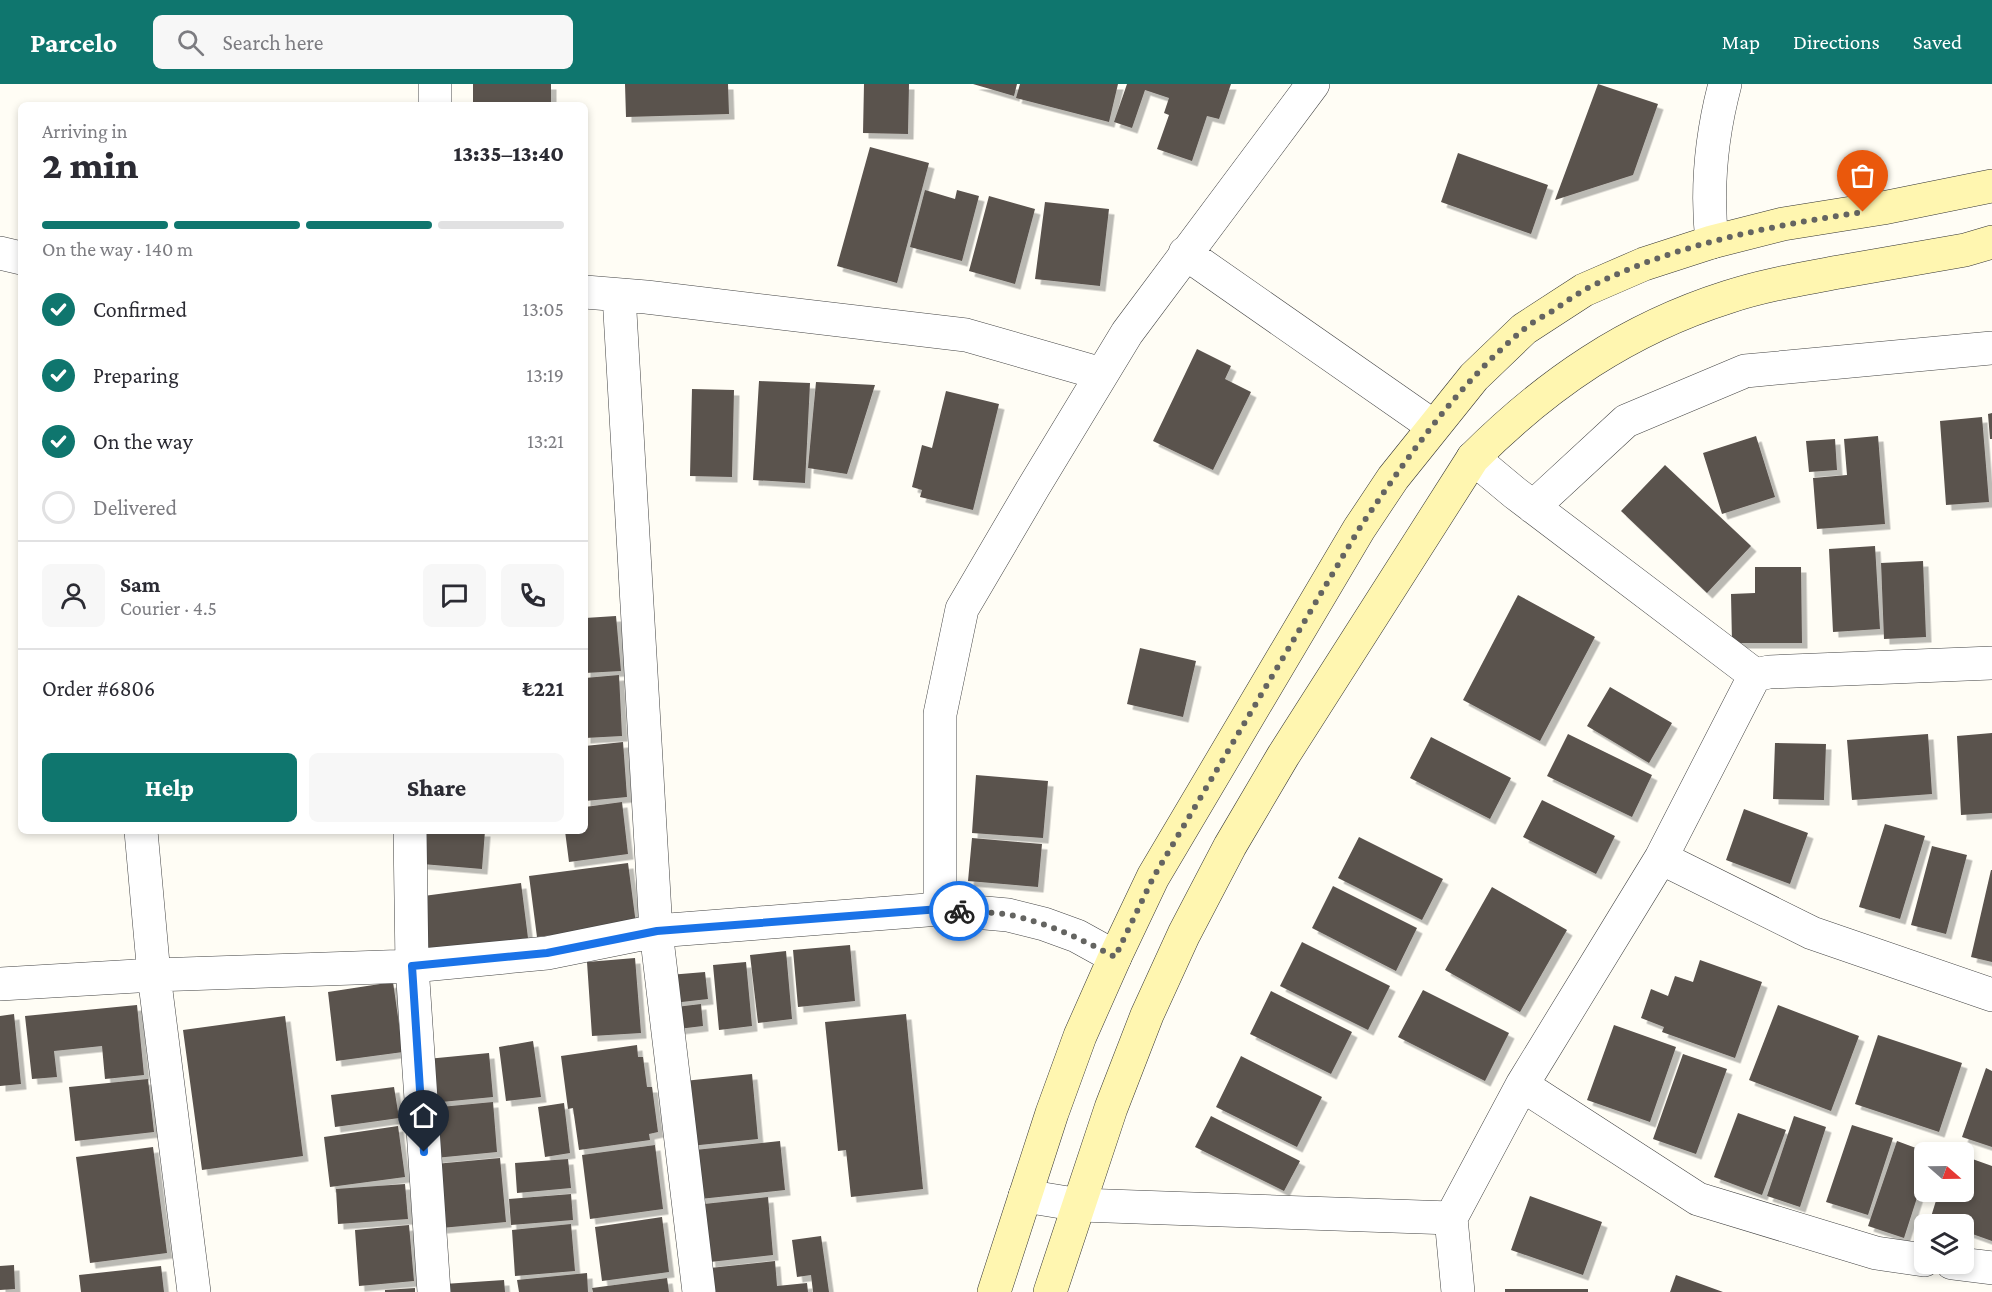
<!DOCTYPE html>
<meta charset="utf-8">
<style>
:root{--surface:#fff;--page:#f7f7f7;--text:#2b2b33;--muted:#7c7c81;--line:#e1e1e2;--accent:#0f766e}
body{margin:0;font-family:"Crimson Pro",serif;background:var(--page);color:var(--text);height:100vh;display:flex;flex-direction:column;font-size:22px;white-space:nowrap}
*{box-sizing:border-box;margin:0}
p{font-size:20px;color:var(--muted)}
.icon{flex:none;width:33px;height:33px;fill:none;stroke:currentColor;stroke-width:2;stroke-linecap:round;stroke-linejoin:round}
.map{position:relative;flex:1;overflow:hidden}
.drawer{position:absolute;left:18px;top:18px;width:570px;height:732px;display:flex;flex-direction:column;background:var(--surface);border-radius:9px;box-shadow:0 3px 9px #0003}
.drawer>*{flex:none}
.needle{width:39px;rotate:110deg}
.buttons{position:absolute;left:1914px;top:1058px;display:grid;gap:12px}
.buttons a{display:grid;place-items:center;width:60px;height:60px;border-radius:9px;background:var(--surface);box-shadow:0 3px 9px #0003;font-size:30px}
.pin{position:absolute;display:grid;place-items:center;width:51px;height:51px;color:#fff;margin:-62px -26px;border-radius:50% 50% 50% 0;rotate:-45deg;box-shadow:0 0 6px #0007}
.pin .icon{rotate:45deg}
.courier{position:absolute;display:grid;place-items:center;width:60px;height:60px;margin:-30px;border:4px solid #1a73e8;border-radius:50%;background:#fff;color:#222;box-shadow:0 2px 8px #0007}
.headline em{font-style:normal;font-weight:800}
.headline div{display:flex;flex-direction:column-reverse}
.headline{display:flex;align-items:center;justify-content:space-between;height:102px;padding:0 24px}
h1{font-size:39px;font-weight:800;line-height:45px}
.bar{display:grid;grid-template-columns:repeat(4,1fr);gap:9px 6px;align-content:center;height:72px;padding:0 24px}
.bar i{height:8px;border-radius:4px;background:var(--line)}
.bar .active{background:var(--accent)}
.bar p{grid-column:span 4}
.line{display:flex;align-items:center;gap:15px;padding:0 24px;border-top:2px solid var(--line)}
.line div{flex:1}
.round{display:grid;place-items:center;flex:none;width:63px;height:63px;border-radius:9px;background:var(--page)}
ol{padding:0 24px;list-style:none}
li{display:flex;align-items:center;gap:18px;height:66px}
li p{margin-inline-start:auto}
li .icon{padding:6px;border-radius:50%;background:var(--accent);color:#fff;stroke-width:4}
li:last-child{color:var(--muted)}
li i{width:33px;height:33px;border:3px solid var(--line);border-radius:50%}
.primary-button{display:flex;gap:12px;margin-top:auto;padding:12px 24px}
.primary-button a{flex:1;height:69px;border-radius:9px;background:var(--accent);color:#fff;font-size:24px;font-weight:800;line-height:69px;text-align:center}
.primary-button a+a{background:var(--page);color:var(--text)}
header{display:flex;align-items:center;gap:36px;box-sizing:border-box;height:84px;padding:0 30px;background:var(--accent);color:#fff}
header strong{font-size:28px}
nav{display:flex;gap:33px;margin-inline-start:auto;font-size:21px}
.search{width:420px;height:54px;background:var(--page);display:flex;align-items:center;gap:15px;box-sizing:border-box;padding:0 21px;border-radius:9px;color:var(--muted);font-size:22px}
.map>svg:first-child{display:block}
.building{fill:#5a524d;filter:url(#shadow)}
.lines{fill:none;stroke-linecap:round;stroke-linejoin:round}
.street-casing{stroke:#444;stroke-width:34}
.secondary-casing{stroke:#333;stroke-width:34}
.street{stroke:#fff;stroke-width:33}
.secondary{stroke:#fff6b0;stroke-width:33}
.done{stroke:#646461;stroke-width:6;stroke-dasharray:0 10.8}
.route{stroke:#1a73e8;stroke-width:8}
</style>
<header>
<strong>Parcelo</strong>
<div class="search"><svg class="icon" aria-label="search" viewBox="0 0 24 24"><circle cx="10" cy="10" r="6"/><path d="M15 15l6 6"/></svg>Search here</div>
<nav><a>Map</a><a>Directions</a><a>Saved</a></nav>
</header>
<div class="map">
<svg width="1992" height="1208" viewBox="0 0 1992 1208">
<defs>
<filter id="shadow"><feDropShadow dx="5.5" dy="5.5" stdDeviation="0" flood-color="#0004"/></filter>
</defs>
<rect width="100%" height="100%" fill="#fffdf5"/>
<path class="building" d="M473,0h78v21h-78z
M625,0h103l1,30 -103,3z
M864,0h45l-1,50 -45,-1z
M973,0h44l-3,12z
M1020,0h98l-9,38 -93,-24z
M1127,0h104l-12,35 -12,-3 -15,45 -35,-12 12,-34 -5,-2 5,-15 -24,-8 -13,38 -18,-6z
M1598,0l60,20 -25,71 -78,25z
M870,63l59,16 -32,120 -60,-17z
M1458,69l90,32 -17,49 -90,-32z
M925,106l30,9 2,-9 22,6 -17,65 -52,-14z
M989,112l46,13 -20,75 -46,-13z
M1045,118l64,7 -9,77 -65,-7z
M1197,265l34,17 -6,13 26,13 -38,78 -60,-29z
M759,297l51,2 -5,100 -52,-3z
M816,298l59,3 -28,89 -39,-6z
M692,305l42,1 -2,87 -42,-1z
M946,307l53,13 -26,106 -53,-13 2,-7 -10,-3 10,-42 10,3z
M1992,329v26h-2l-2,-25z
M1982,333l7,85 -43,3 -6,-84z
M1756,352l19,61 -53,17 -19,-61z
M1878,352l7,88 -68,5 -4,-51 34,-3 -3,-36z
M1835,355l2,31 -28,2 -3,-31z
M1665,381l86,81 -44,47 -86,-82z
M1875,462l5,83 -47,3 -4,-83z
M1923,477l3,76 -42,2 -3,-76z
M1755,483h46l1,76h-70l-1,-49 24,-1z
M1518,511l77,42 -55,104 -77,-41z
M616,532l5,55 -36,2v-55z
M1140,564l56,13 -13,56 -56,-13z
M619,591l3,61 -37,2v-60z
M1610,603l62,36 -23,40 -62,-37z
M1992,649v80l-31,2 -4,-79z
M1568,650l84,41 -20,42 -85,-41z
M1928,650l4,60 -80,6 -5,-60z
M1431,653l80,41 -21,41 -80,-41z
M623,658l4,55 -42,4v-55z
M1775,659l51,1 -2,56 -51,-1z
M976,691l72,6 -5,57 -71,-5z
M1542,716l73,36 -19,38 -73,-37z
M622,718l6,52 -59,8 -4,-31h20v-24z
M1744,725l64,24 -18,51 -64,-24z
M1885,740l40,12 -25,83 -41,-12z
M424,747h61l-3,38 -60,-5z
M1359,753l84,42 -21,41 -84,-42z
M972,754l70,6 -4,43 -70,-6z
M1932,762l35,9 -21,79 -35,-9z
M628,779l8,61 -99,13 -8,-61z
M1991,786h1v92l-21,-5z
M521,799l7,55 -105,14 -7,-55z
M1333,802l84,42 -21,43 -84,-43z
M1492,803l75,43 -47,82 -75,-42z
M1302,858l88,44 -22,44 -88,-44z
M850,861l5,56 -57,6 -5,-57z
M786,867l6,68 -34,4 -8,-68z
M635,874l6,75 -49,3 -5,-74z
M1700,876l62,22 -27,76 -73,-26 2,-5 -23,-9 10,-29 17,7 7,-20 18,6z
M746,878l6,64 -33,4 -6,-65z
M705,888l3,27 -35,4 -4,-28z
M393,898l10,70 -67,9 -8,-69z
M1423,906l86,43 -24,48 -87,-44z
M1271,907l81,41 -21,42 -81,-40z
M701,920l2,22 -25,3 -2,-22z
M137,921l7,70 -39,4 -3,-33 -48,5 3,26 -25,2 -7,-63z
M1778,921l81,31 -28,75 -82,-31z
M14,930l7,70 -21,2v-70z
M906,930l17,175 -72,8 -5,-47 -8,1 -13,-129z
M285,932l18,140 -101,14 -19,-140z
M1614,941l62,22 -26,75 -63,-22z
M1878,951l84,28 -23,69 -84,-28z
M533,957l8,56 -35,4 -7,-54z
M637,961l1,12h5l4,30h5l6,45 -9,2 1,6 -71,10 -6,-42 -5,1 -7,-53z
M489,969l4,44 -62,6 -4,-44z
M1683,970l44,15 -31,85 -43,-15z
M1241,972l81,41 -25,50 -81,-40z
M1986,984l6,3v76l-30,-10z
M752,990l6,65 -68,7 -6,-65z
M148,995l6,53 -79,9 -6,-54z
M394,1003l5,31 -64,9 -4,-32z
M493,1018l4,50 -62,6 -5,-50z
M564,1019l6,50 -25,4 -7,-50z
M1738,1029l48,17 -24,65 -48,-18z
M1211,1032l89,45 -16,30 -89,-44z
M1794,1032l32,11 -26,80 -33,-11z
M1852,1041l41,13 -25,77 -42,-13z
M398,1042l7,51 -75,10 -6,-50z
M780,1057l5,49 -85,9 -5,-49z
M1897,1057l27,10v25l-20,62 -36,-12z
M655,1061l8,64 -73,10 -8,-64z
M153,1063l14,106 -77,10 -14,-106z
M1964,1072l28,10v75l-28,-10v-7h-22l-12,-4 9,-29h25z
M500,1074l6,64 -65,6 -6,-64z
M568,1075l3,29 -54,5 -2,-30z
M405,1100l3,35 -70,5 -2,-35z
M571,1110l2,26 -62,5 -2,-26z
M1530,1112l72,26 -19,53 -72,-25z
M768,1113l5,58 -63,7 -6,-58z
M662,1133l7,55 -67,9 -7,-54z
M571,1140l4,47 -60,5 -3,-46z
M409,1141l5,56 -55,5 -4,-56z
M821,1152l8,56h-16l-2,-17 -14,2 -5,-37z
M775,1177l2,25 30,-3 1,9h-95l-3,-24z
M14,1181l1,24 -15,1v-24z
M161,1182l3,26h-83l-2,-17z
M587,1189l1,19h-69l-2,-12z
M1676,1191l47,17h-53z
M667,1194l2,14h-76l-1,-4z
M504,1196l1,12h-61v-8z
M415,1204v4h-30v-2z
M1505,1205h83v3h-83z"/>
<g class="lines">
<defs>
<path id="street" d="M435,21v-21
M1712,158c-6,-54 -1,-105 13,-158
M0,169l21,5
M1185,169l248,173
M585,208l61,5 320,38 136,39
M619,211l37,636 43,361
M1473,374l42,35 240,182
M1533,423l93,-86 119,-50 247,-23
M141,747l13,144 40,317
M410,747l2,135 22,326
M1661,774l151,75 180,62
M940,825v-195l22,-105 71,-121 94,-155 186,-249
M0,900l154,-9 258,-9 135,-13 109,-22 284,-22 68,6 36,9 33,12 38,21
M1522,1001l176,114 178,54 48,7
M1025,1112l55,9 371,13
M1952,1179l40,5
M1458,1208l-7,-74 71,-133 139,-227 94,-183 14,-3 223,-9"/>
<path id="secondary" d="M994,1208l58,-179 28,-77 35,-79 38,-80 206,-348 34,-51 81,-101 50,-48 60,-39 60,-26 68,-22 71,-18 100,-16 109,-22
M1050,1208l61,-184 36,-93 37,-81 46,-88 53,-90 190,-298c74,-74 154,-129 255,-161 36,-12 74,-18 111,-25 42,-7 84,-15 126,-22l27,-8"/>
</defs>
<use href="#street" class="street-casing"/>
<use href="#secondary" class="secondary-casing"/>
<use href="#street" class="street"/>
<use href="#secondary" class="secondary"/>
</g>
<g class="lines">
<path class="done" d="M959,827c16,1 35,1 51,4 38,8 71,24 105,42l38,-79 206,-349c46,-69 100,-146 164,-199 9,-8 21,-14 31,-20 10,-7 20,-14 30,-20 86,-45 185,-64 279,-78"/>
<path class="route" d="M424,1068l-12,-186 135,-13 110,-22 283,-22 19,2"/>
</g>
</svg>
<div class="buttons">
<a><svg class="needle" viewBox="-14 -14 28 28"><path d="M0-13l5 13h-10z" fill="#e53935"/><path d="M0 13l5-13h-10z" fill="#7c7c81"/></svg></a>
<a><svg class="icon" aria-label="layers" viewBox="0 0 24 24"><path d="M12 4l9 5-9 5-9-5zM3 14l9 5 9-5"/></svg></a>
</div>
<div class="pin" style="left:1863px;top:128px;background:#ea580c"><svg class="icon" aria-label="bag" viewBox="0 0 24 24"><path d="M5 8h14l-1 12H6zM9 8a3 3 0 0 1 6 0"/></svg></div>
<div class="pin" style="left:424px;top:1068px;background:#1f2937"><svg class="icon" aria-label="home" viewBox="0 0 24 24"><path d="M3 11l9-7 9 7M6 9v11h12V9"/></svg></div>
<div class="courier" style="left:959px;top:827px"><svg class="icon" aria-label="bike" viewBox="0 0 24 24"><circle cx="6" cy="16" r="4"/><circle cx="18" cy="16" r="4"/><path d="M6 16l4-8h5l3 8M10 8l3 8H6M13 5h3"/></svg></div>
<section class="drawer">
<div class="headline"><div><h1>2 min</h1><p>Arriving in</p></div><em>13:35–13:40</em></div>
<div class="bar"><i class="active"></i><i class="active"></i><i class="active"></i><i></i><p>On the way · 140 m</p></div>
<ol>
<li><svg class="icon" aria-label="check" viewBox="0 0 24 24"><path d="M5 12l5 5 9-10"/></svg>Confirmed<p>13:05</p></li>
<li><svg class="icon" aria-label="check" viewBox="0 0 24 24"><path d="M5 12l5 5 9-10"/></svg>Preparing<p>13:19</p></li>
<li><svg class="icon" aria-label="check" viewBox="0 0 24 24"><path d="M5 12l5 5 9-10"/></svg>On the way<p>13:21</p></li>
<li><i></i>Delivered</li>
</ol>
<div class="line" style="height:108px"><a class="round"><svg class="icon" aria-label="person" viewBox="0 0 24 24"><circle cx="12" cy="8" r="4"/><path d="M4 21q1-7 8-7t8 7"/></svg></a><div><b>Sam</b><p>Courier · 4.5</p></div><a class="round"><svg class="icon" aria-label="chat" viewBox="0 0 24 24"><path d="M4 5h16v11H9l-5 4z"/></svg></a><a class="round"><svg class="icon" aria-label="phone" viewBox="0 0 24 24"><path d="M5 4h4l2 5-3 2q2 4 5 5l2-3 5 2v4C11 20 4 13 5 4z"/></svg></a></div>
<div class="line" style="height:78px"><div>Order #6806</div><b>₺221</b></div>
<div class="primary-button"><a>Help</a><a>Share</a></div>
</section>
</div>
